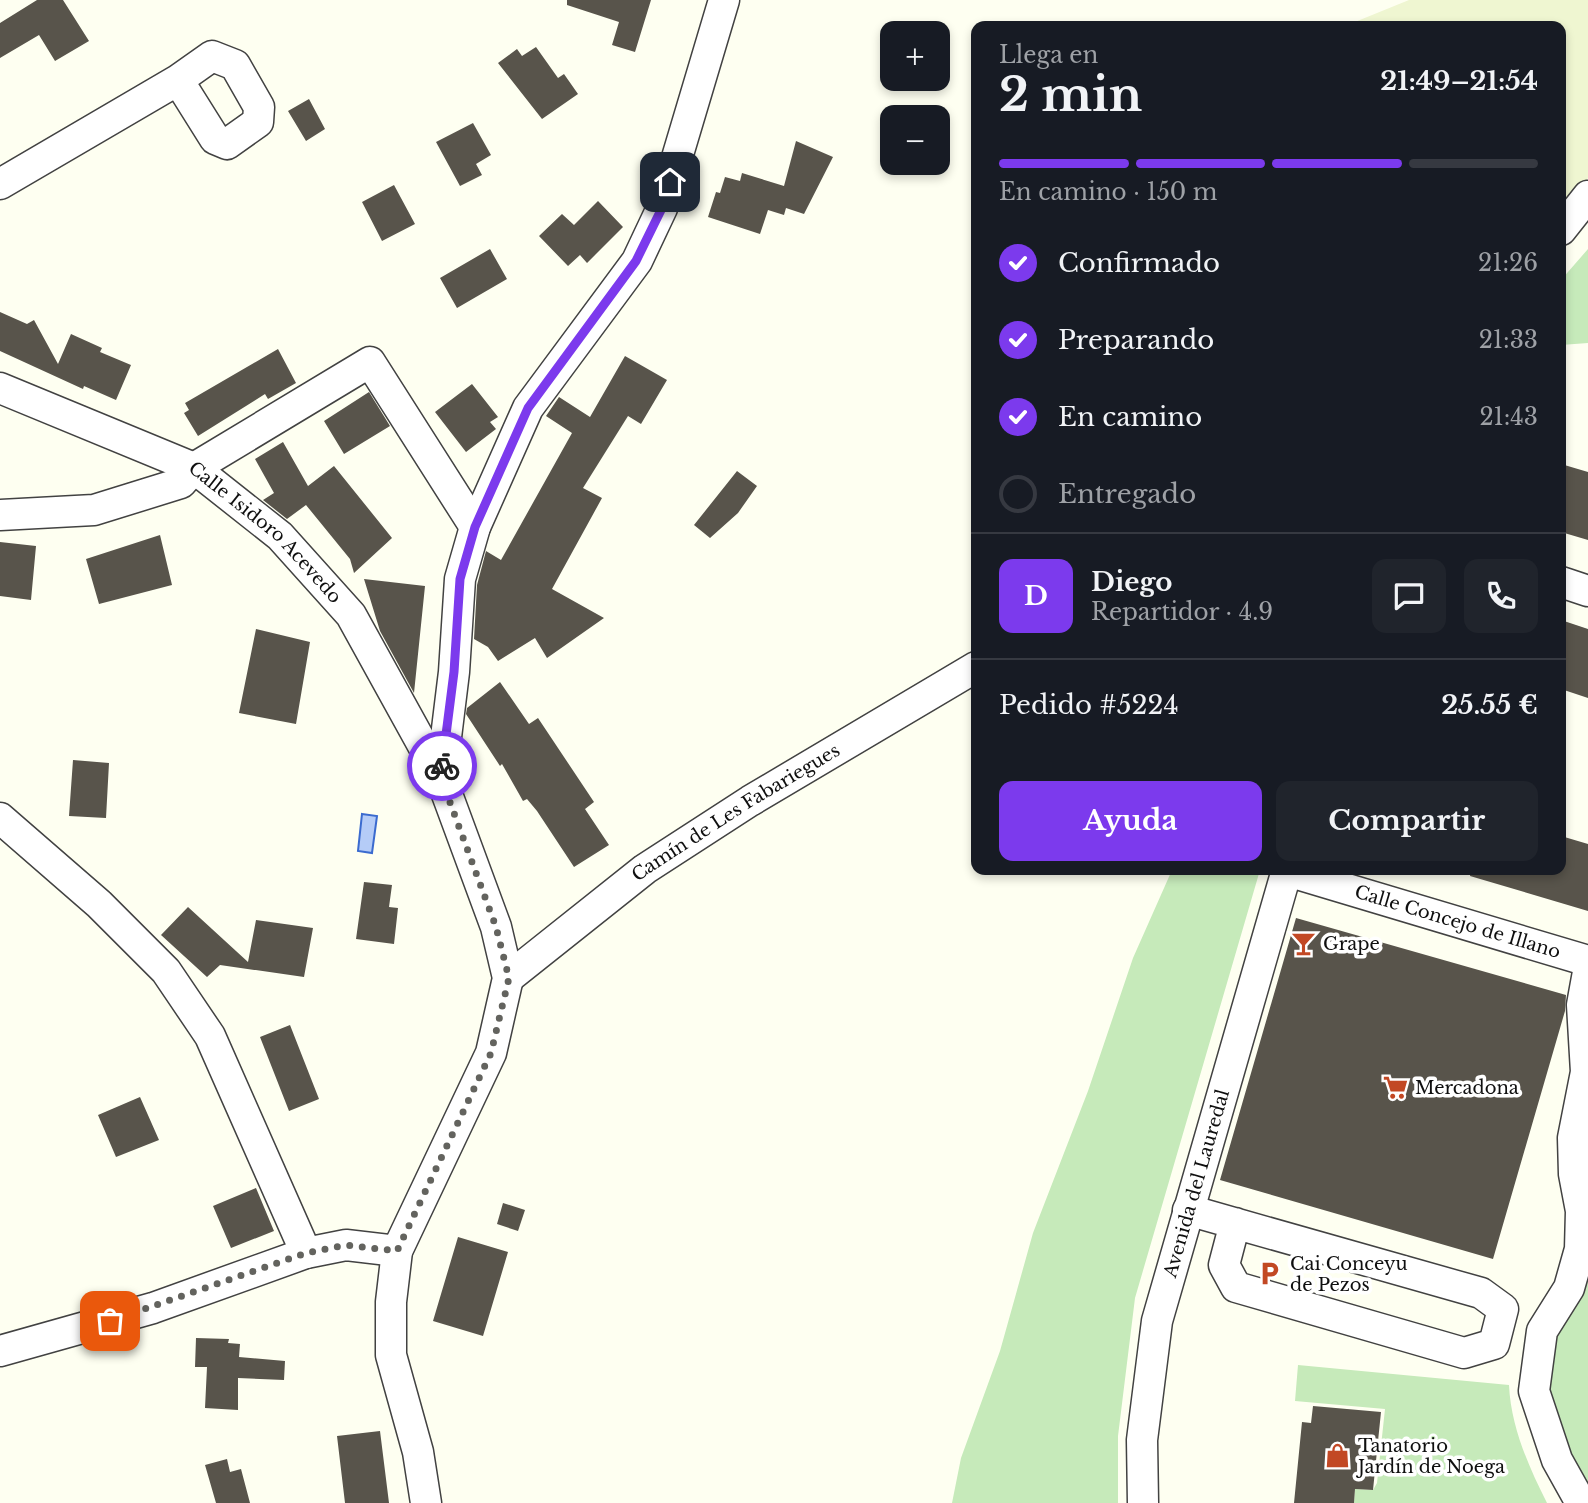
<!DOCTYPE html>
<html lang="es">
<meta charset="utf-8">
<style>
:root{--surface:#171b24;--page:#20242c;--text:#f1f3f6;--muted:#9ea1a6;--line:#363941;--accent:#7c3aed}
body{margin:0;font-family:"Libre Baskerville",serif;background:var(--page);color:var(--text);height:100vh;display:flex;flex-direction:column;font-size:26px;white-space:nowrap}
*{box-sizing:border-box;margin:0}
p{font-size:23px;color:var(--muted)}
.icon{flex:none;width:38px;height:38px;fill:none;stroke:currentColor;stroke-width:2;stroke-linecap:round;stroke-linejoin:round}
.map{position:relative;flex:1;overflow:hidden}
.sheet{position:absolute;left:971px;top:21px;width:595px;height:854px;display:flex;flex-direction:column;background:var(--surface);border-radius:14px;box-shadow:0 4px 10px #0003}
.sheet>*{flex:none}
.controls{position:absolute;left:880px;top:21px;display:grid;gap:14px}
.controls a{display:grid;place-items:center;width:70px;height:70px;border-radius:14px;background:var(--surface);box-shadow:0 4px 10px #0003;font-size:35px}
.pin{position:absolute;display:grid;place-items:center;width:60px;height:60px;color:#fff;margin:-30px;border-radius:14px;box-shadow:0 4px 10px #0006}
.courier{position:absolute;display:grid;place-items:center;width:70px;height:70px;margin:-35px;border:5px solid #7c3aed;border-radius:50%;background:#fff;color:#222;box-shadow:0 2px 9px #0007}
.overview em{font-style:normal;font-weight:700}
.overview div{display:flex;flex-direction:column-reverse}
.overview{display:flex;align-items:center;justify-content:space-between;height:119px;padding:0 28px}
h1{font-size:46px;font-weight:700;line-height:52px}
.bar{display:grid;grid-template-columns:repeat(4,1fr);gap:10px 7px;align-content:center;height:84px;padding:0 28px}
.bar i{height:9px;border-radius:5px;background:var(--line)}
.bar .on{background:var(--accent)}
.bar p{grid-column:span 4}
.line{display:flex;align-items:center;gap:18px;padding:0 28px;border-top:2px solid var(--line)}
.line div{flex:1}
.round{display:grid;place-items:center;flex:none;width:74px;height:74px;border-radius:14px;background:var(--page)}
ol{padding:0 28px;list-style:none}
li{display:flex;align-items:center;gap:21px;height:77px}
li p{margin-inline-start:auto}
li .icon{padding:7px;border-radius:50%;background:var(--accent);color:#fff;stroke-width:4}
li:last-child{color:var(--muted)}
li i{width:38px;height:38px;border:4px solid var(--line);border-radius:50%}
.button{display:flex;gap:14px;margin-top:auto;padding:14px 28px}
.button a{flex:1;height:80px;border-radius:14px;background:var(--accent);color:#fff;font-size:28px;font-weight:700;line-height:80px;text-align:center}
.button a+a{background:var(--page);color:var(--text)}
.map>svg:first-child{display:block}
.farmland{fill:#eff6d1}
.green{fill:#c6eaba}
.water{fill:#b5ccf7;stroke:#3b6bcf;stroke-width:2}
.building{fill:#58544b}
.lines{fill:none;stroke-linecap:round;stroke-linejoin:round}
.street-casing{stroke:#424242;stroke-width:33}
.street{stroke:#fff;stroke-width:30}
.done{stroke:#63635e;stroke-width:7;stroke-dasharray:0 12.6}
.route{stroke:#7c3aed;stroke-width:9}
.labels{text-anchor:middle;stroke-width:7;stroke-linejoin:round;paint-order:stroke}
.street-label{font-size:18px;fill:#0f0f0f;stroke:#fff}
.poi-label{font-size:18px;fill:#0f0f0f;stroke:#fff;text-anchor:start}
</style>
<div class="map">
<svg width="1588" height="1503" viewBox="0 0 1588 1503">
<rect width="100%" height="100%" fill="#fefff1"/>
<path class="farmland" d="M1409,0h179v178l-27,37v-189h-216z"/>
<path class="green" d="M1588,249v94l-27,2v-65z
M1172,870h88l-125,428 -17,138v67h-166l9,-45 39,-107 33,-118 55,-142 45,-133z
M1588,1253v245l-49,-93 17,-68 12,-21z
M1298,1365l211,20c2,42 19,80 38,118h-193l1,-14 18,1 4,-7 8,-74 -90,-8z"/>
<path class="water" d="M362,814l15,2 -5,37 -14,-2z"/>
<path class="building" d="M37,0h26l26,41 -34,20 -16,-26 -39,23v-35z
M567,0h84l-16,52 -23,-7 7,-23 -52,-17z
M536,47l22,31 6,-4 14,20 -36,25 -44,-56 19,-14 5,7z
M309,99l16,30 -19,12 -18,-30z
M473,123l18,32 -15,9 6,11 -22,11 -24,-44z
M796,141l37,16 -29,57 -18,-6 -2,7 -16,-5 -8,24 -52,-17 8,-25 4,1 5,-16 15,4 2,-8 42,13z
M394,185l21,39 -33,17 -20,-39z
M598,201l25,26 -36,36 -7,-8 -12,11 -29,-30 23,-22 12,11z
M490,249l17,30 -50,29 -17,-30z
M0,312l27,12 7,-4 24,44 13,-30 31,14 -2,4 31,13 -15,35 -32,-14 -1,3 -83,-38z
M278,349l18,34 -28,16 -3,-5 -67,42 -14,-23 5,-3 -4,-7z
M625,356l42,24 -26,44 -13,-8 -45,72 19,10 -50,91 52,29 -57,40 -12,-20 -37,23 -10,-14 -14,-8 3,-54 9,-34 15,9 71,-127 -26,-17 13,-19 31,20z
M472,384l26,33 -8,5 6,7 -30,23 -31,-40z
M369,392l21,34 -46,28 -20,-33z
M283,442l25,44 26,-20 58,72 -38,35 -4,-14 -44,-54 -19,14 -24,-19 11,-7 -19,-34z
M1561,464l27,8v68l-27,-8z
M737,471l20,15 -19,27 -28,25 -16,-13z
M160,535l12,50 -73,19 -13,-45z
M0,542l36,4 -5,54 -31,-4z
M364,579l61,7 -11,107 -34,-62z
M1561,620l27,9v69l-27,-9z
M256,629l54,13 -14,82 -57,-11z
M500,682l29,42 9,-6 56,84 -9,7 24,36 -35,22 -37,-56 -10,-12 -4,2 -21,-37 -2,2 -34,-52 1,-6z
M73,760l36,3 -3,55 -37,-2z
M1561,836l27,8v67l-118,-35 1,-6h90z
M364,882l28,3 -3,22 9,1 -4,36 -38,-5z
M188,907l60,55 8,-42 57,8 -9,49 -84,-12 -13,12 -46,-42z
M1296,918l270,77 -1,16 -72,248 -273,-79z
M290,1025l29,74 -30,12 -29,-74z
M140,1097l19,43 -43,17 -18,-42z
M256,1188l18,43 -43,17 -18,-42z
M503,1203l22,7 -7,21 -21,-7z
M458,1237l50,15 -25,84 -50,-15z
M196,1338l33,1 -1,4 12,1 -1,13 46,4 -1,19 -46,-2v32l-33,-2 2,-41h-12z
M1313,1406l68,6 -8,78 -18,-1 -1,14h-60l8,-81 9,1z
M380,1431l9,72h-44l-8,-67z
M227,1459l3,13 11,-3 9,34h-34l-11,-38z"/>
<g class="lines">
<defs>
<g id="street">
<path d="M0,184l178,-104 34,-24 23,9 24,42 -1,15 -31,22 -12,-5 -37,-59"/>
<path d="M1561,230l27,-34"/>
<path id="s1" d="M0,388l194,80 86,68 71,79 90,163"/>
<path d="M0,515l94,-5 87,-27 13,-15 176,-106 105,165"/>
<path d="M1561,582l27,9"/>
<path d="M0,818l99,86 67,67 44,65 96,217"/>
<path id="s2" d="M1287,871l301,90"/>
<path id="s3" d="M508,978l137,-109 105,-68 226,-134"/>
<path d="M1188,1210l293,83 22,16 -9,35 -30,9 -228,-66 -12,-22 11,-42"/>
<path d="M0,1351l153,-43 153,-55 40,-8 51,6"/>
<path d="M426,1503l-8,-51 -27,-97v-53l6,-51 94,-198 17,-75 -12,-51 -55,-149 13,-106 6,-93 15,-52 53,-119 109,-147 25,-53 62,-208"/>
<path id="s4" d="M1143,1503l-1,-63 15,-119 130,-451"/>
<path d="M1581,1503l-24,-43 -23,-69 8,-60 27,-43 11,-39 1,-38 -7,-37 -1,-36 13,-66 -4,-67 6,-33"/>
</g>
</defs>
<use href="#street" class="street-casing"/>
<use href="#street" class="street"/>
</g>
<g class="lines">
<path class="done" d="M110,1321l196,-68 40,-8 51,6 94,-198 18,-75 -13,-51 -55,-149 1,-12"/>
<path class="route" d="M442,766l12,-94 6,-93 15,-52 53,-119 108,-147 26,-53 8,-26"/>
</g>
<defs>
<symbol id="bar-bare" viewBox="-9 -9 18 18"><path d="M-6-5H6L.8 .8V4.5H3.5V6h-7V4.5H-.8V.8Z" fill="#c24824" stroke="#fff" stroke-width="2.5" paint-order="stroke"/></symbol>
<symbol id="supermarket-bare" viewBox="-9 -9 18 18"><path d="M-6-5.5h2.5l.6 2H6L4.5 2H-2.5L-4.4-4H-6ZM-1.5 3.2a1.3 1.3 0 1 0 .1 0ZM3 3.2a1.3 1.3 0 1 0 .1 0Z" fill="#c24824" stroke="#fff" stroke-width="2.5" paint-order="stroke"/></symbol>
<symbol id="parking-bare" viewBox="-9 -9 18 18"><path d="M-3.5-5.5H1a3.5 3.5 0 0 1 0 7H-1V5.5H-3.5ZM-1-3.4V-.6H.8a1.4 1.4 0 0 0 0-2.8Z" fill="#c24824" stroke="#fff" stroke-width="2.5" paint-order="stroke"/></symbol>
<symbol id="shop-bare" viewBox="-9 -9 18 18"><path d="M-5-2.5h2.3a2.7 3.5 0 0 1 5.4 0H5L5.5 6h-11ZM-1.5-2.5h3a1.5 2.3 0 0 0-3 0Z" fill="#c24824" stroke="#fff" stroke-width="2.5" paint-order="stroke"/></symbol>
</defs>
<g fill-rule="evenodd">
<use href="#bar-bare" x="1286" y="926" width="35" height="35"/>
<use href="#supermarket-bare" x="1378" y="1070" width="35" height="35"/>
<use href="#parking-bare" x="1252" y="1256" width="35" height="35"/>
<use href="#shop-bare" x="1320" y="1438" width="35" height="35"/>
</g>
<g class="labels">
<g class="street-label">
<text dy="6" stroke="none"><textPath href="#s1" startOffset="306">Calle Isidoro Acevedo</textPath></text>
<text dy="6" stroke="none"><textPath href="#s3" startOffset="282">Camín de Les Fabariegues</textPath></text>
<text dy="6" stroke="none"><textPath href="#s2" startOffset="178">Calle Concejo de Illano</textPath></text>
<text dy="6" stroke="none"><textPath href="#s4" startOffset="326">Avenida del Lauredal</textPath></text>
</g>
<g class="poi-label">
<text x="1323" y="950">Grape</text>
<text x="1415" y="1094">Mercadona</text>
<text x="1290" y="1270">Cai Conceyu<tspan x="1290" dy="21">de Pezos</tspan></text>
<text x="1358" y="1452">Tanatorio<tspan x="1358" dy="21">Jardín de Noega</tspan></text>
</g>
</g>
</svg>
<div class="controls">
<a>+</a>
<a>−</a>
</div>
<div class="pin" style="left:110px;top:1321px;background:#ea580c"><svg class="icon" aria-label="bag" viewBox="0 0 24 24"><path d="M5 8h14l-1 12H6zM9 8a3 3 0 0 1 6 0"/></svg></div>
<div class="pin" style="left:670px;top:182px;background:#1f2937"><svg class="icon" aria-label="home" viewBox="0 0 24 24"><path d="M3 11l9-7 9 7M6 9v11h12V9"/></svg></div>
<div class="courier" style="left:442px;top:766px"><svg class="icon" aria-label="bike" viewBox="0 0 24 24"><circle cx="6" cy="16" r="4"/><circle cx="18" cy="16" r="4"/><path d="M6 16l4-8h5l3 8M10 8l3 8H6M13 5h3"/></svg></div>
<section class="sheet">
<div class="overview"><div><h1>2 min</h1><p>Llega en</p></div><em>21:49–21:54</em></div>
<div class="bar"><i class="on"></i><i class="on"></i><i class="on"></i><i></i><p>En camino · 150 m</p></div>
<ol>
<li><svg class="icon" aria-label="check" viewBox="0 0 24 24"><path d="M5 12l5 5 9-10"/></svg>Confirmado<p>21:26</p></li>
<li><svg class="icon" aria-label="check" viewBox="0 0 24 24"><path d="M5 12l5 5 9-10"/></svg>Preparando<p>21:33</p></li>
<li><svg class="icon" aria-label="check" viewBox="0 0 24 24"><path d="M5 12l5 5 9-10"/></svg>En camino<p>21:43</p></li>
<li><i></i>Entregado</li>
</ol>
<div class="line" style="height:126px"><b class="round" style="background:var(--accent);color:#fff">D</b><div><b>Diego</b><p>Repartidor · 4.9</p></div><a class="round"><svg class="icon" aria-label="chat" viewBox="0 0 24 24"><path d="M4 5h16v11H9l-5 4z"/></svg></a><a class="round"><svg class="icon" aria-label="phone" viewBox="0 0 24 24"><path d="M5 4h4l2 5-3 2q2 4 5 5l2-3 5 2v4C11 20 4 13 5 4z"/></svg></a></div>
<div class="line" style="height:91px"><div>Pedido #5224</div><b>25.55 €</b></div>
<div class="button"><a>Ayuda</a><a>Compartir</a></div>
</section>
</div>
